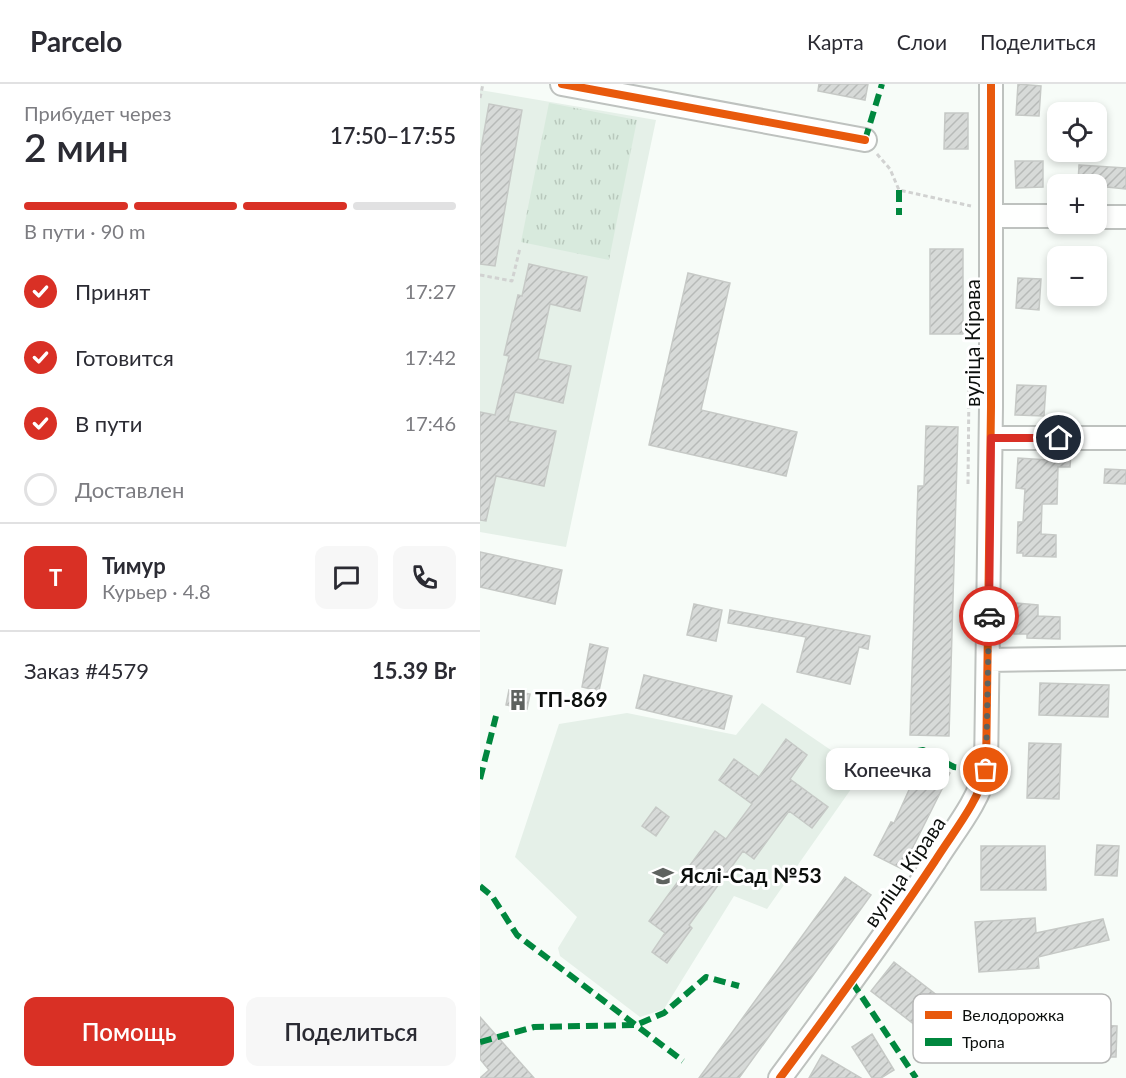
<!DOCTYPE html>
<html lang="ru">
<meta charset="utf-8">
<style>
:root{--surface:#fff;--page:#f7f7f7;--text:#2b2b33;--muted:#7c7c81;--line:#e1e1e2;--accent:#d93025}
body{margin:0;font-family:Lato,sans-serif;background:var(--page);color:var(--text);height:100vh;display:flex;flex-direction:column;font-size:22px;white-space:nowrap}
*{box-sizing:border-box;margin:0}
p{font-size:20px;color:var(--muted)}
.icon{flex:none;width:33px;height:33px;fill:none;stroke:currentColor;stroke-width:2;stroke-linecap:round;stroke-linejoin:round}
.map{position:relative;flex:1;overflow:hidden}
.sheet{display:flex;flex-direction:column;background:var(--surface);width:480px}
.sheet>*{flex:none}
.fabs{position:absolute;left:567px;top:18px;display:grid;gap:12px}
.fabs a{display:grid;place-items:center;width:60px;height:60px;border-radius:12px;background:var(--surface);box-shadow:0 3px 9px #0003;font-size:30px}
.pin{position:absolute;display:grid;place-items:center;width:51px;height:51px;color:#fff;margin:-26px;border:3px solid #fff;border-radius:50%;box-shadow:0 2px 6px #0007}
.courier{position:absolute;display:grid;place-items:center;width:60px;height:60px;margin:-30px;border:4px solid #d93025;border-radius:50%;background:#fff;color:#222;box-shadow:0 2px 8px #0007}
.bubble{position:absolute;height:42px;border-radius:12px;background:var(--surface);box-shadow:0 3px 9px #0003;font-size:20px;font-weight:600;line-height:42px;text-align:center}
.summary em{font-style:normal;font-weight:600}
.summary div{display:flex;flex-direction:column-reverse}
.summary{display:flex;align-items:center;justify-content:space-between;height:102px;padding:0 24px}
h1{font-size:39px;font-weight:600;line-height:45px}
.bar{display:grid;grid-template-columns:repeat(4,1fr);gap:9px 6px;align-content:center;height:72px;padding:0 24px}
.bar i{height:8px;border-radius:4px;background:var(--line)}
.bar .selected{background:var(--accent)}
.bar p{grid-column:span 4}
.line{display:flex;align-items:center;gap:15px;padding:0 24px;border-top:2px solid var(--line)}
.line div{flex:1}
.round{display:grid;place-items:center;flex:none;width:63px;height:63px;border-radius:12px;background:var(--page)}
ol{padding:0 24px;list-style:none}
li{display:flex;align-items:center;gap:18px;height:66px}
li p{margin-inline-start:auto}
li .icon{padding:6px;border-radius:50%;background:var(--accent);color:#fff;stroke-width:4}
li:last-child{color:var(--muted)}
li i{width:33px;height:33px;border:3px solid var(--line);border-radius:50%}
.cta{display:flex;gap:12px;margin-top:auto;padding:12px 24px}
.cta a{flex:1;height:69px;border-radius:12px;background:var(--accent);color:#fff;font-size:24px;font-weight:600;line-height:69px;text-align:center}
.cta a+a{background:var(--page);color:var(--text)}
header{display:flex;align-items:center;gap:36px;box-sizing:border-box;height:84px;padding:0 30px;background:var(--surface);border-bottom:2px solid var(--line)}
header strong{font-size:28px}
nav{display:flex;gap:33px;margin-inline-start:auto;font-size:21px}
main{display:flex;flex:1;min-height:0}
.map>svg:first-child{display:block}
.built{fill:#e5f0e8}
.grass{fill:url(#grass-tufts)}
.building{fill:url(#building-hatch);stroke:#c6c9c6;stroke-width:1.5}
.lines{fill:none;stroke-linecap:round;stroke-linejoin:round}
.minor-casing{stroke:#bec2bf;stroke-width:26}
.path{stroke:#d1d2d1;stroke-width:3;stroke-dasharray:4.5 3;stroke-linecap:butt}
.minor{stroke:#fefffe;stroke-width:22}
.quiet{stroke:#00873e;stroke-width:6;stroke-dasharray:12 6;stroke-linecap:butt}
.cycleway-casing{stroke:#fff;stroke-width:11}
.cycleway{stroke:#e8590c;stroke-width:8}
.done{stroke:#5e625f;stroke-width:6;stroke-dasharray:0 10.8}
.route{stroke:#d93025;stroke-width:8}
.labels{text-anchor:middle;stroke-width:6;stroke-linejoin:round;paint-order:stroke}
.street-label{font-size:21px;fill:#0c0f0d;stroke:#fff}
.poi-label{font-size:21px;font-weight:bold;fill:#0c0f0d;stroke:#fff;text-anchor:start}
.key{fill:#fff;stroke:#b6b7b6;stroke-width:1.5}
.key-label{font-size:16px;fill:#0c0f0d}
</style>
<header>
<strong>Parcelo</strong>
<nav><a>Карта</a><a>Слои</a><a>Поделиться</a></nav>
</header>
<main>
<section class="sheet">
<div class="summary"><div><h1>2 мин</h1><p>Прибудет через</p></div><em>17:50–17:55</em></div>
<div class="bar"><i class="selected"></i><i class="selected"></i><i class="selected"></i><i></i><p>В пути · 90 m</p></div>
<ol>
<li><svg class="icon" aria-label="check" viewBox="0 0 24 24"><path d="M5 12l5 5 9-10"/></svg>Принят<p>17:27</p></li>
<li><svg class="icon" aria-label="check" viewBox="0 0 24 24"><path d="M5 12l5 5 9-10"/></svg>Готовится<p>17:42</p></li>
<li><svg class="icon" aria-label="check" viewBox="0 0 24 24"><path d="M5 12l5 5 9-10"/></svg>В пути<p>17:46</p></li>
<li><i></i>Доставлен</li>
</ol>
<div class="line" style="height:108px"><b class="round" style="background:var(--accent);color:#fff">Т</b><div><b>Тимур</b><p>Курьер · 4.8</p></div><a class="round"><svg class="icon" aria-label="chat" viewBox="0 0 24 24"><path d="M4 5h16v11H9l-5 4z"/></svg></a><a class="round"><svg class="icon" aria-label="phone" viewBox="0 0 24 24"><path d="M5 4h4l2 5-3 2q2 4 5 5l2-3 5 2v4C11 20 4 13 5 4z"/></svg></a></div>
<div class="line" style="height:78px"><div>Заказ #4579</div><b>15.39 Br</b></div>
<div class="cta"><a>Помощь</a><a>Поделиться</a></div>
</section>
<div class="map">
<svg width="646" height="994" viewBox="0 0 646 994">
<defs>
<pattern id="grass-tufts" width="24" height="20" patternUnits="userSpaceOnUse" patternTransform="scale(1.5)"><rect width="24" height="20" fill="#d8eadd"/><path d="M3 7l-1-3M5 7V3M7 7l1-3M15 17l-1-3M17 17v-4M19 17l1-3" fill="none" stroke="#b8c8bc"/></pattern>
<pattern id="building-hatch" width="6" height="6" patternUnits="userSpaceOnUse" patternTransform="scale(1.5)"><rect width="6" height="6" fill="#d7dad8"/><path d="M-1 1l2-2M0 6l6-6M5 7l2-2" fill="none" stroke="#b7bab8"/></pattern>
</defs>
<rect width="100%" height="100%" fill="#f7fcf8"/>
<path class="built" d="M0,6l176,30 -90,427 -86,-15z
M282,619l101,69 -96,137 -33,-13 -70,113 -24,8 -80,-61 -2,-8 19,-31 -62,-60 44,-133 68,-11 109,22z"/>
<path class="grass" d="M69,19l88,17 -28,140 -88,-18z"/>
<path class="building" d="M339,0h49l-3,16 -47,-9z
M538,0l23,2 -2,30 -23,-1z
M9,20l33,6 -27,156 -15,-2v-110z
M465,29h23v36h-24z
M535,77h28v26l-27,1z
M599,81l47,3v21l-48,-5z
M450,165h33v85h-33z
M49,180l58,13 -7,34 -30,-7 -12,55 33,7 -8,37 -48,-11 -7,29 48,10 -12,55 -48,-10 -10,45 -6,-1v-108l15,3 14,-59 -5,-1 14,-60 4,1z
M208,189l42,10 -29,127 96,22 -11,44 -137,-31z
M538,194l23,1 -2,31 -23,-2z
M537,301l29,1 -2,30 -29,-1z
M446,342l32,1 -9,309 -39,-1 8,-249h6z
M569,368l22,1 -1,14h-12l-1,37h-15l-1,30 15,1v22l-33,-1v-3h-6l1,-31h5l2,-33 -9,-1 2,-30 31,2z
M625,385l21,1v14l-22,-1z
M0,468l82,18 -7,34 -75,-17z
M536,519l22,2v11l22,1v22l-33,-1v-4h-13z
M214,520l28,6 -6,31 -29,-6z
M250,526l140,26 -2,13 -9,-2 -9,37 -53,-12 9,-35 -78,-14z
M110,560l18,4 -9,43 -17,-4z
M164,591l88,21 -8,33 -88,-21z
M560,599l69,2 -1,32 -69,-2z
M29,606l21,4 -3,15 -21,-4z
M306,655l21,16 -17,24 38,28 -16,21 -23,-17 -35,48 -11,-8 -54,74 3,3 -25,35 -15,-11 13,-19 -16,-12 66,-90 11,8 26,-35 -33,-24 15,-21 25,18z
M549,659l32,1 -2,55 -32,-1z
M443,675l27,14 -48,96 -28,-14 17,-33 3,1z
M176,723l13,10 -13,19 -14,-10z
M617,761l22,1 -2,30 -22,-1z
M501,762h64l1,44h-65z
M365,793l26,18 -132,183h-40z
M555,834l1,15 67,-14 6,21 -71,17 1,11 -60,4 -4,-50z
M414,878l49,38 -23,29 -49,-38z
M0,933l54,61h-54l9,-8 -9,-11z
M611,941l26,1 -1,31h-25z
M392,950l22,36 -13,8h-9l-20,-31z
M342,971l39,23h-52z"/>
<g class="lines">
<defs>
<path id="minor" d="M82,0l303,56
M511,132h67
M616,133h30
M511,354h135
M508,576l138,-2
M300,994c53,-71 106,-143 155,-217 18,-29 43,-58 51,-91l5,-363v-323"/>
</defs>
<use href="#minor" class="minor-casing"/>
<path class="path" d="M0,14l3,-14
M397,70l13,15 9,21 72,16
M0,191l32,6 8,-33
M488,400l1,-99"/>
<use href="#minor" class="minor"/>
<path class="quiet" d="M385,56l17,-56
M419,106v25
M415,671l28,-5 31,17 14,1
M0,695l16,-63
M0,802l12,10 25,39 166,126
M372,898l64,96
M0,958l54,-15 102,-2 28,-12 42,-36 33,9"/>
<defs>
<path id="cycleway" d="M82,0l303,56
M300,994c53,-71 106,-143 155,-217 18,-29 43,-58 51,-91l5,-363v-323"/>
</defs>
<use href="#cycleway" class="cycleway-casing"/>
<use href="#cycleway" class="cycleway"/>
</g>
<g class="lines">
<path class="done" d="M506,686l3,-154"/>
<path class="route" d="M509,532l2,-178h68"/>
</g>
<defs>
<symbol id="building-bare" viewBox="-9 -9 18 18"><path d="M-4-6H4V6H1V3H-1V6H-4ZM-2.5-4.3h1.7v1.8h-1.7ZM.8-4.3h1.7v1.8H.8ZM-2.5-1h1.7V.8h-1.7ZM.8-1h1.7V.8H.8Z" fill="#5e625f" stroke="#fff" stroke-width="2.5" paint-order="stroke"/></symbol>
<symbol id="school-bare" viewBox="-9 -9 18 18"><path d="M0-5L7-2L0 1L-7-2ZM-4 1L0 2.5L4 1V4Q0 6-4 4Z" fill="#5e625f" stroke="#fff" stroke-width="2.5" paint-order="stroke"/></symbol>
</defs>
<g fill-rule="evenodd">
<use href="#building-bare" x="23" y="601" width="30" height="30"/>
<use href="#school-bare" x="168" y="777" width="30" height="30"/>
</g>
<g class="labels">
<g class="street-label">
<text transform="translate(493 259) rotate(-90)" y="7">вуліца Кірава</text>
<text transform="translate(425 788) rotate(-56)" y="7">вуліца Кірава</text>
</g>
<g class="poi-label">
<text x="55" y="623">ТП-869</text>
<text x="200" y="799">Яслі-Сад №53</text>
</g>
</g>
<rect x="433" y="910" width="198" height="69" rx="9" class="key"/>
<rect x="445" y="927" width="27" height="8" fill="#e8590c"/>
<rect x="445" y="954" width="27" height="8" fill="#00873e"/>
<g class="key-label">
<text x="482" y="937">Велодорожка</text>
<text x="482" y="964">Тропа</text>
</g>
</svg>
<div class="fabs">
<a><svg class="icon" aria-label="locate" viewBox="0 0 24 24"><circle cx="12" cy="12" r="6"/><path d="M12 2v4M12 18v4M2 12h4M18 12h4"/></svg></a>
<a>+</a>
<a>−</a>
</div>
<div class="pin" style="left:506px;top:686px;background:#ea580c"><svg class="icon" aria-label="bag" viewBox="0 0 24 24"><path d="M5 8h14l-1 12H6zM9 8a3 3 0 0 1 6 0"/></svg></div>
<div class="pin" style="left:579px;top:354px;background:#1f2937"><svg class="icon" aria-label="home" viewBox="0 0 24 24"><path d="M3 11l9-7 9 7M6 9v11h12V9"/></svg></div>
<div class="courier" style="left:509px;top:532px"><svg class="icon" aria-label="car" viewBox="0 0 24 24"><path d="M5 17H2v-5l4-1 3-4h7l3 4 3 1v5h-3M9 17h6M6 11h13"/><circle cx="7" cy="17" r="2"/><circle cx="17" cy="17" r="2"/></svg></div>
<div class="bubble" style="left:346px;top:664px;width:123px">Копеечка</div>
</div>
</main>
